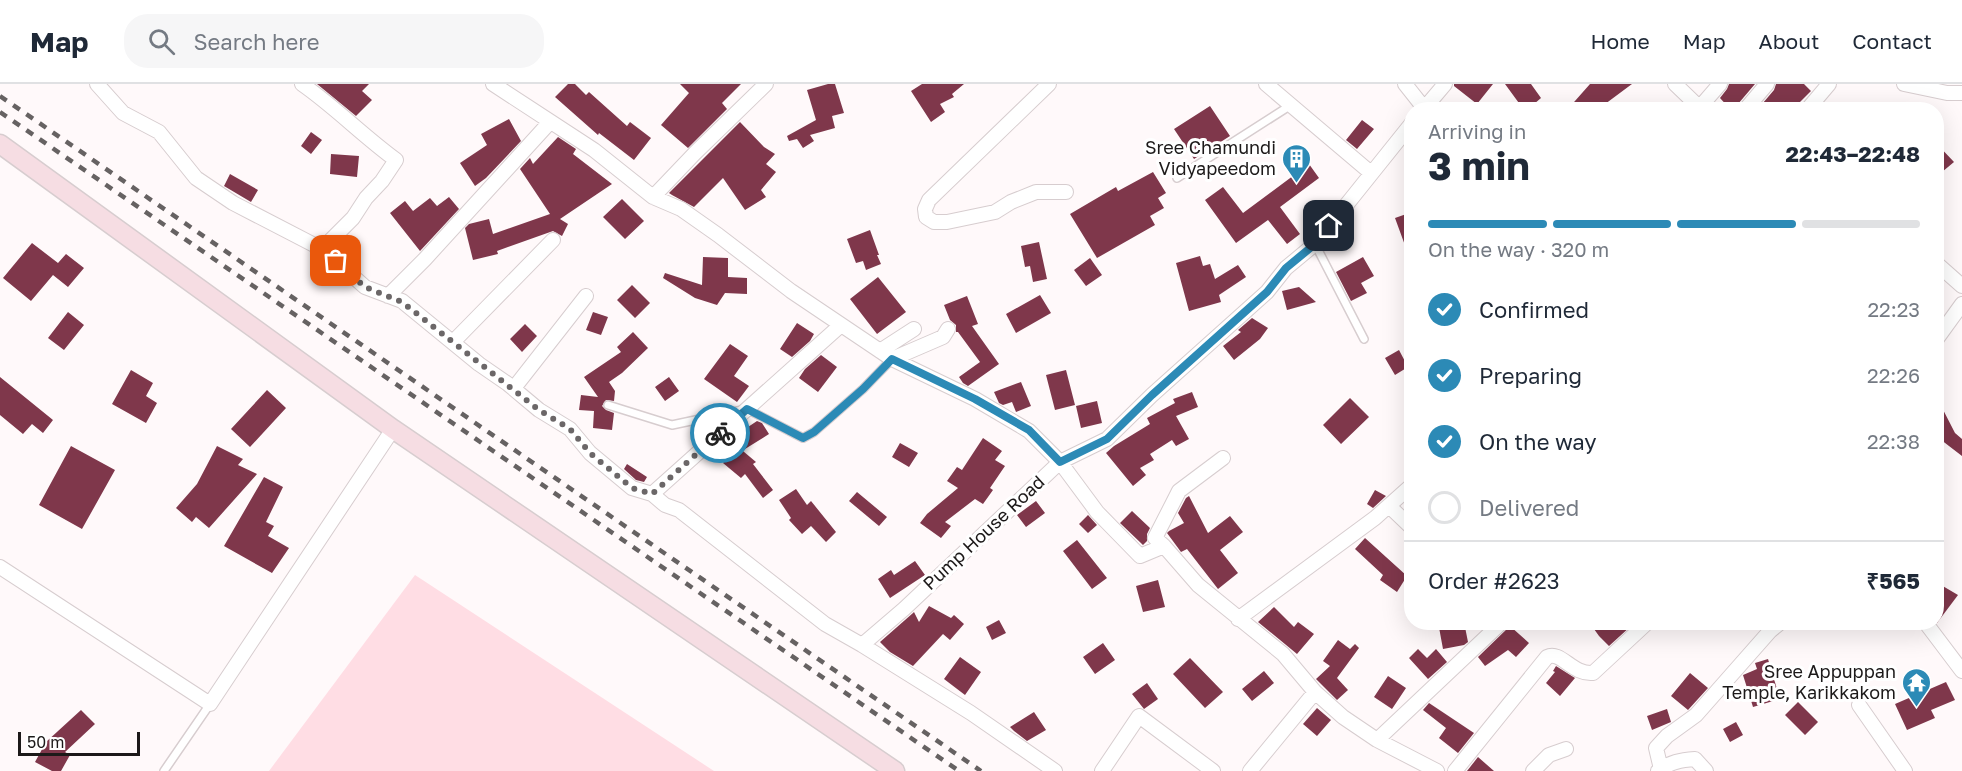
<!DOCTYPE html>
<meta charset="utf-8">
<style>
:root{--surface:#fff;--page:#f6f6f7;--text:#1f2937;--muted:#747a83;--line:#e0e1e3;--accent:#2c8ab6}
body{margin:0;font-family:"Golos Text",sans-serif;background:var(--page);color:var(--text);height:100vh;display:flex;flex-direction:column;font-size:22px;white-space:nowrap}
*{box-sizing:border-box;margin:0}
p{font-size:20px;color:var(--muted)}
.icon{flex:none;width:33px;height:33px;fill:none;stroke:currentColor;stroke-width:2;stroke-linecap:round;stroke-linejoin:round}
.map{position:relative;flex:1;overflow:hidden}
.drawer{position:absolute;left:1404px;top:18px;width:540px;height:528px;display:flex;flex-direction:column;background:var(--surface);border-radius:24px;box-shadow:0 6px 24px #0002}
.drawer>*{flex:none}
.scale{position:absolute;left:18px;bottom:15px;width:122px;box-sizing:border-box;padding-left:6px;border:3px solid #1c1919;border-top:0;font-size:16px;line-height:21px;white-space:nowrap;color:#1c1919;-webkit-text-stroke:4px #fff;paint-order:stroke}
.pin{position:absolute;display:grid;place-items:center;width:51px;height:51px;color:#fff;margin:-26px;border-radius:12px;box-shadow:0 3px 9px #0006}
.courier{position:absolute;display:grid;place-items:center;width:60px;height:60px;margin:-30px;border:4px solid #2c8ab6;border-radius:50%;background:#fff;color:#222;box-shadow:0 2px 8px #0007}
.overview em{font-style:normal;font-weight:700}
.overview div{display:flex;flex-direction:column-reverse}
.overview{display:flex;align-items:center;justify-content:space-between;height:102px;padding:0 24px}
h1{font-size:39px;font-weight:700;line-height:45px}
.bar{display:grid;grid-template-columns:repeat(4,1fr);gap:9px 6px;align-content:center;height:72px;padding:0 24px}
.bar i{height:8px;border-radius:4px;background:var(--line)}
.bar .selected{background:var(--accent)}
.bar p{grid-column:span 4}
.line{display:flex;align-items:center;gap:15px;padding:0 24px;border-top:2px solid var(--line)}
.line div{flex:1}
ol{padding:0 24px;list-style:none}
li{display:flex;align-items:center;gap:18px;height:66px}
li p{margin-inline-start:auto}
li .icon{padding:6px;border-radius:50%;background:var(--accent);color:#fff;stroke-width:4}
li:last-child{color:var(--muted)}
li i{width:33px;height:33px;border:3px solid var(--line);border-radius:50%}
header{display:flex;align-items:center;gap:36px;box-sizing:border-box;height:84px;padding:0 30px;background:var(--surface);border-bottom:2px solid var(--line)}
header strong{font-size:28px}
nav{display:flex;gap:33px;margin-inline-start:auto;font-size:21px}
.search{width:420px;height:54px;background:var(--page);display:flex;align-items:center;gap:15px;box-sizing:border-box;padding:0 21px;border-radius:24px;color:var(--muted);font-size:22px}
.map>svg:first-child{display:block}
.green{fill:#ffdde4}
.building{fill:#7f374b}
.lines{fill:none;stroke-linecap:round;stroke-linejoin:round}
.lane-casing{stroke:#d7cdcf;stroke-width:10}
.street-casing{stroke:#d7cdcf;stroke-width:16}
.secondary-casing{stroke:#d7cdcf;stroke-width:21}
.lane{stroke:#fff;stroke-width:7}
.street{stroke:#fff;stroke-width:14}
.secondary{stroke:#f6dde3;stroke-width:18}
.rail{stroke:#666262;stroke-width:4.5;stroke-dasharray:8 8;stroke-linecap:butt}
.done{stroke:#6b6768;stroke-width:6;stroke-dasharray:0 10.8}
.route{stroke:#2c8ab6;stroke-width:8}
.labels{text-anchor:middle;stroke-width:6;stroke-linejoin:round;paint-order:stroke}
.poi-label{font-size:18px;fill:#1c1919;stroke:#fff;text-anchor:end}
.street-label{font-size:18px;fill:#1c1919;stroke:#fff}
</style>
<header>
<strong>Map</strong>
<div class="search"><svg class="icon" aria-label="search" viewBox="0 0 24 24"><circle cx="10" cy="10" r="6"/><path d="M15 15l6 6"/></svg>Search here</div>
<nav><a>Home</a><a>Map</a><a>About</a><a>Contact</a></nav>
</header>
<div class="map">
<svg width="1962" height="687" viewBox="0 0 1962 687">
<rect width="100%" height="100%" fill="#fff9fa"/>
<path class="green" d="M415,491l299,196h-445z"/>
<path class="building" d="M317,0h52l-7,7 10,9 -16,16z
M568,0h7l11,11 3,-3 38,34 3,-4 21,16 -17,22 -35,-27 -1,2 -43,-38z
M680,0h61l-19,19 5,6 -39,39 -27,-23 28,-32z
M828,0h7l9,29 -12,3 3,12 -25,7 4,6 -11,7 -6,-9 -8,2 -2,-5 29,-16 -9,-30z
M922,0h42l-12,10 2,3 -14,7 5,8 -14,10 -20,-31z
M1454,0h39l-16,20 -23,-18z
M1505,0h26l10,14 -14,12h-3z
M1590,0h42l-35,26h-30z
M1729,0h26l-17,20 -2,6h-5l-11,-12 7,-9z
M1776,0h28l7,7 -19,19h-35l17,-20z
M1210,22l20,30 -36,23 -20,-30z
M509,35l12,22 -35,37 -11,8 -15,-23 27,-18 -6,-11z
M1362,36l12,9 -17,20 -11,-9z
M740,38l24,25 11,7 -9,10 10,8 -15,18 5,7 -21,13 -22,-32 -29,29 -22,-12 -3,-2z
M311,48l11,8 -11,14 -10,-8z
M558,53l18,12 -3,5 39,30 -52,35 8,5 -6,12 -9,-5 -56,20 1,3 -25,6 -8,-32 4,-4 20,-5 4,15 57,-20 -30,-45 10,-11 3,6z
M1936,59l18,19 -18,15z
M331,70l28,2 -2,21 -27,-3z
M1309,80l10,14 -39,29 20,27 -13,10 -19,-24 -32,23 -31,-43 18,-13 20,26z
M1153,88l13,21 -8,5 6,10 -14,8 5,9 -58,33 -27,-44 46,-27 2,4z
M230,90l28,16 -7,12 -27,-16z
M449,113l10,12 -39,42 -30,-38 15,-12 8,10 17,-13 7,8z
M622,115l22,22 -19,18 -22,-22z
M1412,128v46l-2,1 -15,-41z
M870,146l9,25h-2l4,9 -15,6 -3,-9 -7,2 -9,-24z
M1039,158l8,37 -14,3 -3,-16 -5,1 -4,-21z
M32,159l26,20 8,-9 18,14 -16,19 -15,-12 -22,26 -28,-23z
M1200,172l3,10 7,-2 5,15 23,-14 8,12 -27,18 2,7 -32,9 -13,-48z
M703,173l25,1v19l19,1v16l-22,-1 -8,12 -22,-7 -32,-20 2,-5 37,12z
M1363,173l11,19 -13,7 6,10 -16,8 -15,-29z
M1090,174l12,17 -16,11 -12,-16z
M878,193l28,35 -29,22 -27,-35z
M632,201l18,18 -15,15 -18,-18z
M1299,203l17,15 -29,8 -5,-19z
M1040,211l11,18 -35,20 -10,-19z
M967,212l11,28 -6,2 27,38 -31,22 -5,-3 -4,-6 21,-15 -22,-30h-2v-7l-6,-5 -6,-15z
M68,228l16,13 -20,25 -16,-12z
M593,228l15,5 -7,18 -15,-5z
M1252,234l16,10 -8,11 -26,21 -11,-14 18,-14 -3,-2z
M797,239l17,11 -4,7 -18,16 -12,-8z
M525,240l12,12 -15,16 -12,-13z
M633,248l15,16 -26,25 -13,9 6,9 -1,10 -8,-1 -4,6 4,4 8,3 -2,17 -19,-2 1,-17 -15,-1 2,-15 17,2 -14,-20 37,-25 -4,-5z
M730,260l18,12 -14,20 15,10 -12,16 -33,-23z
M1399,266l9,17 -13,8 -10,-17z
M821,271l16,12 -19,25 -19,-14 6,-9z
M131,286l22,13 -7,13 11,7 -11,20 -34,-19z
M1066,286l9,35 -20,5 -9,-35z
M0,293l53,43 -10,13 -11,-9 -9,10 -23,-19z
M669,293l10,14 -14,10 -10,-14z
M1021,298l10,24 -15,6 -4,-10 -9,3 -4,-2 -5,-11z
M267,306l19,18 -36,39 -19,-18z
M1192,308l6,15 -22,9 13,23 -13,7 -4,-6 -22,14 4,6 -14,8 6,7 -13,11 -27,-33 8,-7 36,-22 -3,-6 28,-15 -2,-4z
M1936,312l19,37 7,6v17l-26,-20z
M1350,314l19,19 -28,27 -18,-19z
M1097,317l5,22 -21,5 -5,-22z
M757,337l5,2 7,11 -24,15 -9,-14z
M983,354l19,13 -7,9 10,6 -15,22 3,2 -10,14 -8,-5 -30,23 6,4 -10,12 -21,-15 7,-9 31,-26 -11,-7 10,-14 5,3z
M900,359l18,10 -9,14 -17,-10z
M71,362l44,24 -33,59 -43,-24z
M217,362l26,13 -5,6 19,9 -48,54 -13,-11 -4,5 -16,-14 21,-24z
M737,362l19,16 -3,2 20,26 -10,8 -18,-24 -4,4 -18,-15z
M627,380l20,13 -3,5 -8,-2 -12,-11z
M264,393l19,10 -17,35 8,4 -6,10 21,12 -17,25 -48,-27z
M796,405l11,16 4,-4 25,31 -10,10 -15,-16 -9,8 -13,-14 2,-2 -12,-18z
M1375,406l11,6 -13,12 -6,-4z
M857,408l30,25 -8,9 -30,-25z
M1189,412l19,37 22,-17 13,16 -23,18 18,23 -20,16 -31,-40 -6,3 -14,-19 2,-2 15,-8 -6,-10 8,-15z
M1036,417l9,12 -19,14 -9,-12z
M1132,427l18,17 -3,6v7l-4,4 -23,-22z
M1088,431l9,10 -9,8 -9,-9z
M1365,454l42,38 -10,16 -17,-12 3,-5 -28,-26z
M1077,456l30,38 -15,11 -29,-38z
M915,477l10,14 -35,23 -12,-19 13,-9 3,5z
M1158,496l7,27 -22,5 -7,-26z
M1941,501l17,10 -21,28 -1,-30z
M929,522l22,12 3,-3 10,9 -14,16 -7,-6 -30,32 -23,-14 -10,-10 33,-29 1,-1 5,10z
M1274,523l20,20 4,-5 16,12 -17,20 -39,-32z
M999,536l7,13 -14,7 -6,-13z
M1438,538h26l4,20 -4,3 -21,4z
M1589,538h39l3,4 -22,20 -10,-10z
M1510,542l19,17 -13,14 -8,-7 -23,16 -7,-9z
M1338,556l12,9 5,-5 4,4 -22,30 11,12 -11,10 -21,-21 14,-13 -7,-5z
M1103,559l12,17 -20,14 -12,-17z
M1418,565l9,9 9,-9 11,13 -19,17 -19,-21z
M960,573l21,15 -16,23 -21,-16z
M1190,574l33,34 -18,16 -32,-34z
M1768,575l12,40 -27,8 -10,-32 14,-6 -2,-6z
M1556,582l19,12 -15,18 -14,-13 9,-11 -2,-1z
M1264,587l10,12 -22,18 -10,-12z
M1690,589l18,15 -20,22 -17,-14z
M1388,592l18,12 -14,21 -18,-12z
M1946,598l9,18 -24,10 4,8 -28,12 -12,-26z
M1147,599l11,16 -14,10 -12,-15z
M1798,618l20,20 -13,13 -20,-20z
M1429,619l45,30 -16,20 -19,-15 7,-10 -23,-18z
M1317,624l14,12 -14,16 -14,-12z
M1667,625l4,13 -19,8 -5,-14z
M81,626l14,14 -30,28 5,3 -9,16h-9l-17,-9 11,-20z
M1034,628l12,18 -19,11 -13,-10 -4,-4z
M1736,638l7,13 -13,7 -7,-13z
M1478,673l16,14h-27z"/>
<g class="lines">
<defs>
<path id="lane" d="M1177,94l114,-73
M1315,160l49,95
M608,321l64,20 75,-16 56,29 11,-6 49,-43 29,-30
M164,687l46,-67"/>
<path id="street" d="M97,0l26,29 36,19 37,46 37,25 89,46 43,38 37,14 77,63 29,20 31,26 31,19 20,24 42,35 20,6 13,11 14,5 146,114 37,21 109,68 84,58
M302,0c33,23 61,52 94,76l-14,21 -16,17 -13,20 -31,31
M493,0l101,66 59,47
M766,0l-71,69 -42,44 28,12 37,26 73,56 101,68 83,40 54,32 31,31 37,50 43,44 24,-10 34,39 85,69 32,38 28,25 34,23 60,31
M1049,0l-120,116 -4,9 1,8 8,5h13l48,-10 16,-10 25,-10h30
M1266,0l105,89
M1405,0l19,24
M1675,0l27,26
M1904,0l43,9h15
M1700,23l20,-23
M1423,26l22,-26
M1745,26l22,-26
M1807,26l22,-26
M1936,179l26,23
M388,212l37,-37 125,-137
M1936,256l26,-36
M453,258l100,-102
M880,267l34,-22
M892,275l51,-22 5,-8
M514,304l72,-92
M652,410l189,-169
M1389,422l23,22
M1164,462l-9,-8 24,-47 44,-33
M0,483l210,137 183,-275
M1238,535l137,-101 37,-33
M1925,538l37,49
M862,561l42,-36 156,-147 47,-23 45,-44 115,-103 19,-24 29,-24 97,-121
M1859,621l46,66
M1377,656l125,-118
M1661,685l-5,-21 11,-12 29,-21 74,-84 11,-9
M1102,687l37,-55 74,55
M1250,687l65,-79
M1455,687l92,-114c14,-7 25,18 46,16l55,-51
M1533,687l16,-16 17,-6
M1658,687c12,-9 23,-11 37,-12l11,12"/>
<path id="secondary" d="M0,60l393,285 502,342"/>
</defs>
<use href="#lane" class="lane-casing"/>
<use href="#street" class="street-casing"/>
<use href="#secondary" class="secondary-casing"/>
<use href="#lane" class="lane"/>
<use href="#street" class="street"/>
<use href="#secondary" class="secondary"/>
<path class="rail" d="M0,12l981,675
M0,28l959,659"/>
</g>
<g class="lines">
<path class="done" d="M336,177l29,26 37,15 137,108 31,19 20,24 42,35 20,6 68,-61"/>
<path class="route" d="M720,349l27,-24 56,29 11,-6 49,-43 29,-30 83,40 54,31 31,32 47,-23 45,-44 115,-103 19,-24 29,-24 14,-18"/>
</g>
<defs>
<symbol id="building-pin" viewBox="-11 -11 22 30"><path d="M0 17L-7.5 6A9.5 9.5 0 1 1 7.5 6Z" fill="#2c8ab6" stroke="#fff"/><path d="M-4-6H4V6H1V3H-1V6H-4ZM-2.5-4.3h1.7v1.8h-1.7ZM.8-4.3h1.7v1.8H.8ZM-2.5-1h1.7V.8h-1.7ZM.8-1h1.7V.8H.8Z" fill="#fff"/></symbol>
<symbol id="temple-pin" viewBox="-11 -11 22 30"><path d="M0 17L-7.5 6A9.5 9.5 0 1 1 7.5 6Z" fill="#2c8ab6" stroke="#fff"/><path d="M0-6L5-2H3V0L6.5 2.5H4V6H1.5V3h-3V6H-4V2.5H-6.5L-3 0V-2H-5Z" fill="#fff"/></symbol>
</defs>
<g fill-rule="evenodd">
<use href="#building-pin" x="1280" y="58" width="33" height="45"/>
<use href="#temple-pin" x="1900" y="582" width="33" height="45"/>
</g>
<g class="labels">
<g class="poi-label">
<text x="1276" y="70">Sree Chamundi<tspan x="1276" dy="21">Vidyapeedom</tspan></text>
<text x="1896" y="594">Sree Appuppan<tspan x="1896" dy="21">Temple, Karikkakom</tspan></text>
</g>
<g class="street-label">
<text transform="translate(984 449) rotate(-43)" y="6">Pump House Road</text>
</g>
</g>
</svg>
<div class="scale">50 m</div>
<div class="pin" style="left:336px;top:177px;background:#ea580c"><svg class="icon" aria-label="bag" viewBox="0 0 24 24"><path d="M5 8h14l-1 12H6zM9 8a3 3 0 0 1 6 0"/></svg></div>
<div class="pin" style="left:1329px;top:142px;background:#1f2937"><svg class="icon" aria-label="home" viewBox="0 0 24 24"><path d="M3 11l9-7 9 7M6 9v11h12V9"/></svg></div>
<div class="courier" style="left:720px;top:349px"><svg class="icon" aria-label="bike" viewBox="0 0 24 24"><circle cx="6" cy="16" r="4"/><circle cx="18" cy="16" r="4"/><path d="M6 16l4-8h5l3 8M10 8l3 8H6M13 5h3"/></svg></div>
<section class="drawer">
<div class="overview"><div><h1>3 min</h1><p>Arriving in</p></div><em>22:43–22:48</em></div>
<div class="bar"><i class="selected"></i><i class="selected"></i><i class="selected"></i><i></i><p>On the way · 320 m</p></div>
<ol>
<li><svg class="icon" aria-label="check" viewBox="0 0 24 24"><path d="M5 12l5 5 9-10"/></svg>Confirmed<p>22:23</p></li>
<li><svg class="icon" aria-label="check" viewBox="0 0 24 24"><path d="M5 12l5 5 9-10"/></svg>Preparing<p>22:26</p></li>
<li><svg class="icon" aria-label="check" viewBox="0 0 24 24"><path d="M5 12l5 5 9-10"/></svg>On the way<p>22:38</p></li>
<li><i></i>Delivered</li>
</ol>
<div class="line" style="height:78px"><div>Order #2623</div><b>₹565</b></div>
</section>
</div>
